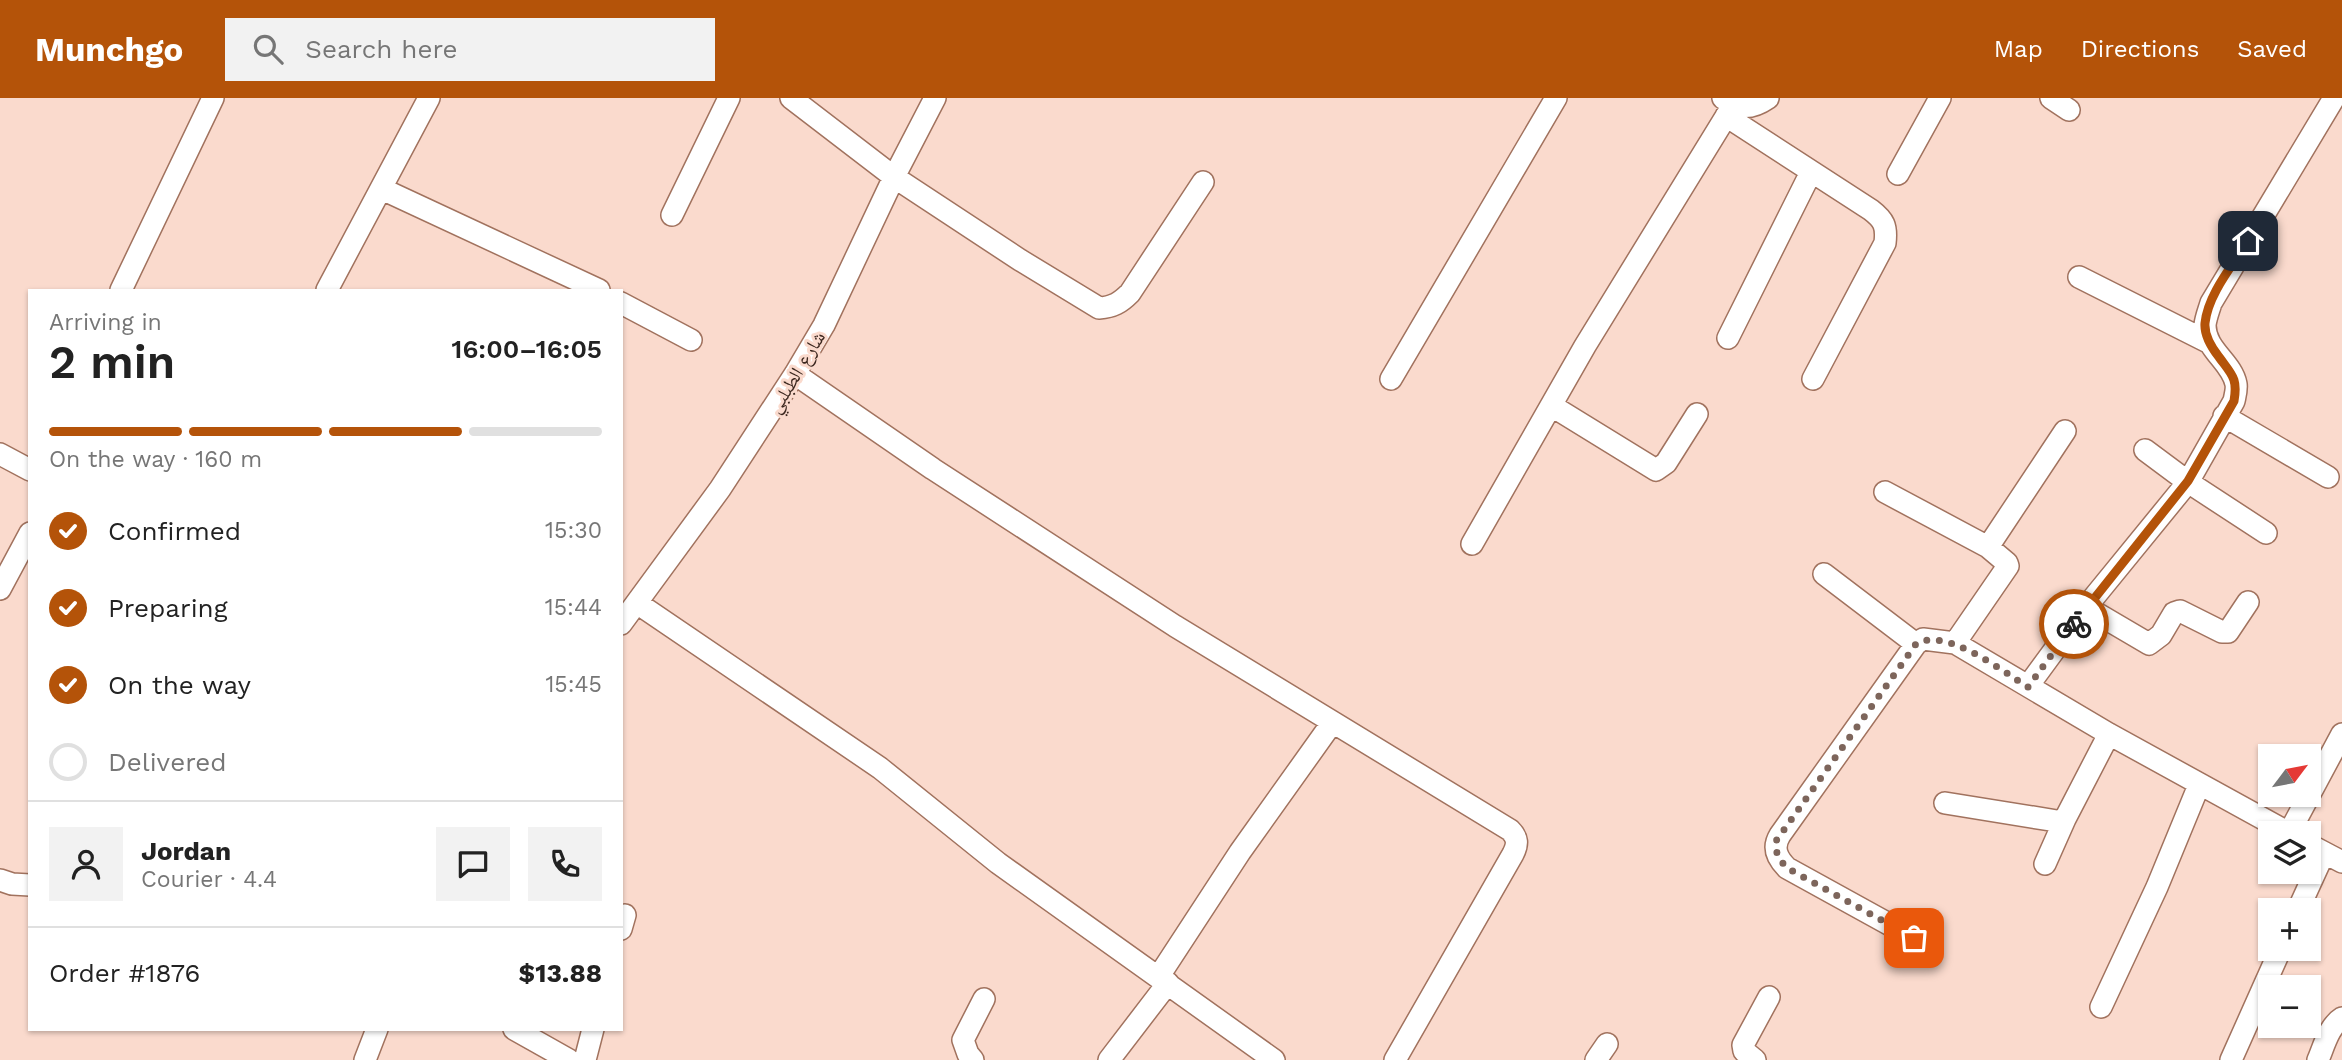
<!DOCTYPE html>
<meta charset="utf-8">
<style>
:root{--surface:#fff;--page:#f2f2f2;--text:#222;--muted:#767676;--line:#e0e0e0;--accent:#b45309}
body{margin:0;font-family:"Work Sans","Noto Naskh Arabic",sans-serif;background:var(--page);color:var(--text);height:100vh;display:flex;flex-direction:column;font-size:26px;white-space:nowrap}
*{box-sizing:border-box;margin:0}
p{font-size:23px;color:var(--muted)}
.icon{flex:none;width:38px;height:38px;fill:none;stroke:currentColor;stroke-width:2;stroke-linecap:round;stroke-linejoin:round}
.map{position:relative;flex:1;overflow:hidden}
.panel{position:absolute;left:28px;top:191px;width:595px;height:742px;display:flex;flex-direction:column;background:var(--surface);border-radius:0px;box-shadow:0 2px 5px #0004}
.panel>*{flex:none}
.needle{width:46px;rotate:58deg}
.buttons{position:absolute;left:2258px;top:646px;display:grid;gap:14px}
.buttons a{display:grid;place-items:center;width:63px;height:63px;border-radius:0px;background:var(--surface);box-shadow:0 2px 5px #0004;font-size:35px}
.pin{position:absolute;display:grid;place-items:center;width:60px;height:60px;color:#fff;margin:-30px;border-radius:14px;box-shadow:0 4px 10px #0006}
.courier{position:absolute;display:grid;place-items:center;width:70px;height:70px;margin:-35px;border:5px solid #b45309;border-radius:50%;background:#fff;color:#222;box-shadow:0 2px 9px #0007}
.overview em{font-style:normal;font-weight:600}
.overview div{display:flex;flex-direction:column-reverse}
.overview{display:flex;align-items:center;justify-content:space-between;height:119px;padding:0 21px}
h1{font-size:46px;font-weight:600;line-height:52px}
.bar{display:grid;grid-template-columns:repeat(4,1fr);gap:10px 7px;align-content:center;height:84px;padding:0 21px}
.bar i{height:9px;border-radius:5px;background:var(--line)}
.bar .selected{background:var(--accent)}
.bar p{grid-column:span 4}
.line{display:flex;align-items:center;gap:18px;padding:0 21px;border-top:2px solid var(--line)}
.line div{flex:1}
.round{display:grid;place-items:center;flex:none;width:74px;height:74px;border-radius:0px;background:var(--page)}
ol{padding:0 21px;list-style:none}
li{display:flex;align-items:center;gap:21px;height:77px}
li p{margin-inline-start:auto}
li .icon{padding:7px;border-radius:50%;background:var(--accent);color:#fff;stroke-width:4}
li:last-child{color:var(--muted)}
li i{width:38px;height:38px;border:4px solid var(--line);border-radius:50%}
header{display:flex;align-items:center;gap:42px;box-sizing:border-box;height:98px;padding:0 35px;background:var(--accent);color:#fff}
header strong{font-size:33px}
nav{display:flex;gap:38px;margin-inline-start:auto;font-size:24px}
.search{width:490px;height:63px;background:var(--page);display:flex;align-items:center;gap:18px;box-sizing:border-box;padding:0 24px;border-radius:0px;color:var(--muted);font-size:26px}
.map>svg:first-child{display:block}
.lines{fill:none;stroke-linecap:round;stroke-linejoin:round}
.minor-casing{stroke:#a1725e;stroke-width:24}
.minor{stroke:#fff;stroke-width:21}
.done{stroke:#7d655b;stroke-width:7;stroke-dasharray:0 12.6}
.route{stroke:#b45309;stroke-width:9}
.labels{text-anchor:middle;stroke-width:6;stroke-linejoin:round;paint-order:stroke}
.street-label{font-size:19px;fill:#3a261e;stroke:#fadacd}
</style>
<header>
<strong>Munchgo</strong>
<div class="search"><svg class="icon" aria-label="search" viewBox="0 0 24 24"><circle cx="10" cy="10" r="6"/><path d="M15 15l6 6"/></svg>Search here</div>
<nav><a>Map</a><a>Directions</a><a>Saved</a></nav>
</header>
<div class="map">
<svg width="2342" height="962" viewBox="0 0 2342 962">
<rect width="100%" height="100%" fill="#fadacd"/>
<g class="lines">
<defs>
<path id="minor" d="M791,0l103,79 126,83 79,48c14,-1 21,-5 31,-15l73,-111
M1723,0c16,12 29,11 45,0
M2051,0l18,12
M1726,18l145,94c13,10 16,16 14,33l-72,136
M1898,76l42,-76
M382,91l217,101
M672,117l57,-117
M2079,179l131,66
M121,192l92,-192
M327,192l102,-192
M621,205l70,37
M1728,240l83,-166
M795,276l138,95 242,157 335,204c8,8 8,14 3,24l-118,206
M1391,281l165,-281
M1552,308l104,64 10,-7 31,-49
M2224,318l104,61
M2145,352l43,32 78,51
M0,356l30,16
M1885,394l103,55 19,16 1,3 -53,77
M1472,446l113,-198 148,-241
M1988,449l77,-116
M1824,476l92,70 7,-5 32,4 154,91 180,99
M0,491l30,-56
M637,505l243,165 118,95 276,197
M2086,509l63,37 12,-9 13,-22 6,-2 42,21h6l20,-30
M621,526l99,-135 75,-115 29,-49 70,-148 41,-79
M2028,588l58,-79 102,-125 46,-81c1,-5 3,-12 2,-17 -4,-22 -31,-34 -31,-59 1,-8 4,-15 6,-22l123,-205
M1945,705l118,19
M2289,735l53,-99
M2308,746l34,18
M2045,766l20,-45 44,-85
M0,782l12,4 18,1
M2298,812l26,-57
M621,831l4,-14
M1914,840l-127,-70c-10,-10 -15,-20 -7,-33l136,-191
M1159,878l81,-124 92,-129
M2101,909l56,-120 42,-102
M514,931l55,31
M365,962l12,-31
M585,962l8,-31
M973,962l-5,-6 -5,-14 21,-41
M1109,962l59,-77
M1596,962l11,-16
M1755,962l-11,-9 -1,-6 26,-48
M2231,962l50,-112
M2318,962c6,-14 11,-34 24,-42"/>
</defs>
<use href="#minor" class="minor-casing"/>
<use href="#minor" class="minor"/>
</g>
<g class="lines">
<path class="done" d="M1914,840l-127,-70c-8,-9 -12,-15 -11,-27l140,-197c29,-18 86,27 112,43l46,-63"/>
<path class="route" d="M2074,526l114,-143 46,-80c4,-23 -2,-26 -15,-44 -7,-9 -15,-22 -14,-34 3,-29 28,-58 43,-82"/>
</g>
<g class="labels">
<g class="street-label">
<text transform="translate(796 274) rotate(-59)" y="7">شارع الطبلبي</text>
</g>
</g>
</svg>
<div class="buttons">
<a><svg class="needle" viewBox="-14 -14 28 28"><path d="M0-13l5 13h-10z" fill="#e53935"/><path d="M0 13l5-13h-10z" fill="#767676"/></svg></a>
<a><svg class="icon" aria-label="layers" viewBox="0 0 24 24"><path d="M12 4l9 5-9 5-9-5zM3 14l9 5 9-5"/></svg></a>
<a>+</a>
<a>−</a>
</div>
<div class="pin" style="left:1914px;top:840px;background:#ea580c"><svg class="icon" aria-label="bag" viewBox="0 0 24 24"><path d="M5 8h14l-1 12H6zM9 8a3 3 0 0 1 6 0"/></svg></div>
<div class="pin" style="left:2248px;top:143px;background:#1f2937"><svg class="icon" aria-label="home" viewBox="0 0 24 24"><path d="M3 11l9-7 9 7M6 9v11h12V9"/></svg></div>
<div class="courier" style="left:2074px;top:526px"><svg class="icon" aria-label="bike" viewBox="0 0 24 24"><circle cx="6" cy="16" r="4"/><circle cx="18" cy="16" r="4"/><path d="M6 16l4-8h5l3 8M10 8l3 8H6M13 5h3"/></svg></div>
<section class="panel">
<div class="overview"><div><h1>2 min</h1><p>Arriving in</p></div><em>16:00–16:05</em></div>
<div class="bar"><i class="selected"></i><i class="selected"></i><i class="selected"></i><i></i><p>On the way · 160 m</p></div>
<ol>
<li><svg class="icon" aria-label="check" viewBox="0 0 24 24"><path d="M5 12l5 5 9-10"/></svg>Confirmed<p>15:30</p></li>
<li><svg class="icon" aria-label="check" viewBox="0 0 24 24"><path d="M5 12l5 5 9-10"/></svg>Preparing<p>15:44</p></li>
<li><svg class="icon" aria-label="check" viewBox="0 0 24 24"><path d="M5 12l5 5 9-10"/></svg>On the way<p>15:45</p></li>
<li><i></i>Delivered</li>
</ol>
<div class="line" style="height:126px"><a class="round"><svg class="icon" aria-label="person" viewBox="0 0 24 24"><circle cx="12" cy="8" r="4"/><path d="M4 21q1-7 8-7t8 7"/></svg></a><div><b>Jordan</b><p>Courier · 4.4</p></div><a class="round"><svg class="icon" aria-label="chat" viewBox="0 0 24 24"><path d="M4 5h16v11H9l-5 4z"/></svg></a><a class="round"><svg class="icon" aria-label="phone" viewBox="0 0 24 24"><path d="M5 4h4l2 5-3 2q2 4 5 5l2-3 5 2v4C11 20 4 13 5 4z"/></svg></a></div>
<div class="line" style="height:91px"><div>Order #1876</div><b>$13.88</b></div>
</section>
</div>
